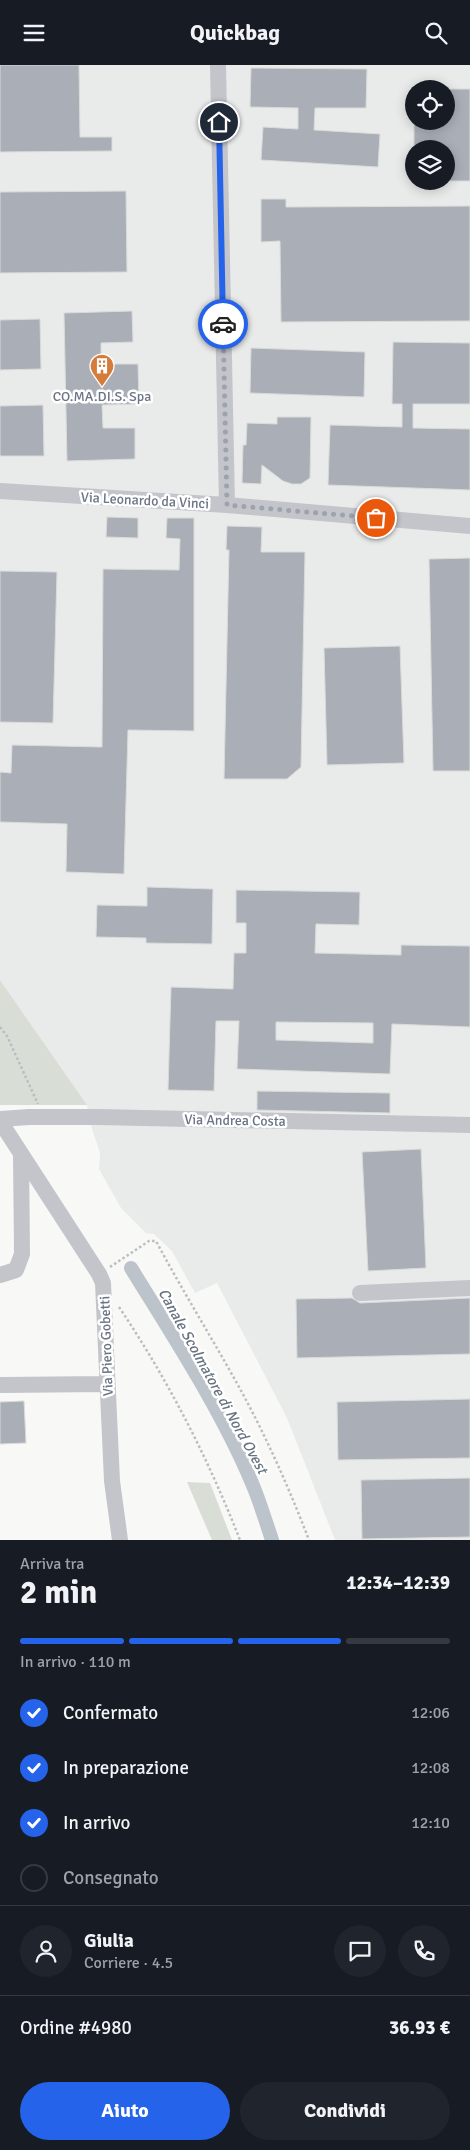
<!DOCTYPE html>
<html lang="it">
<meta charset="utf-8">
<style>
:root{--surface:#171b24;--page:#20242c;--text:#f1f3f6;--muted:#9ea1a6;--line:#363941;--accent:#2563eb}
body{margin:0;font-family:Signika,sans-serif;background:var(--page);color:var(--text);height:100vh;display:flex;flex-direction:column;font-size:19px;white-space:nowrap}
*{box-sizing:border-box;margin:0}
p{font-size:16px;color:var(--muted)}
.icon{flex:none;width:28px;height:28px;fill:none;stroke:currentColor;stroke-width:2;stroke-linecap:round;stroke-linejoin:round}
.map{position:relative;height:1475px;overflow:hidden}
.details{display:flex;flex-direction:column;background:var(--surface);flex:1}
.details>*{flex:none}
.tools{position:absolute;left:405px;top:15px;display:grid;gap:10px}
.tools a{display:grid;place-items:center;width:50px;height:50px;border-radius:50%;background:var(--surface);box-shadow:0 2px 12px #0003;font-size:25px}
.pin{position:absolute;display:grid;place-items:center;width:42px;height:42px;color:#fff;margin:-21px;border:2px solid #fff;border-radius:50%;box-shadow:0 1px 5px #0007}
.courier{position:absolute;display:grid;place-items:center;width:50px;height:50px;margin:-25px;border:4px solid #2563eb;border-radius:50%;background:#fff;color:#222;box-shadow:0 1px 6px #0007}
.overview em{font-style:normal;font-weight:800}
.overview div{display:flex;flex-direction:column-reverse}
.overview{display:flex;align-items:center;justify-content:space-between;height:85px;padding:0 20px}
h1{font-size:32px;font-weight:800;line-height:38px}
.bar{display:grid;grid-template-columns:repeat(4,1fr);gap:8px 5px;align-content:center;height:60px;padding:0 20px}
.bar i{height:6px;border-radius:4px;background:var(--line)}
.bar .selected{background:var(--accent)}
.bar p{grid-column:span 4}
.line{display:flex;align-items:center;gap:12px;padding:0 20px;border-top:1px solid var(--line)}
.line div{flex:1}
.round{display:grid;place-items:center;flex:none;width:52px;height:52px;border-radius:26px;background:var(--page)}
ol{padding:0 20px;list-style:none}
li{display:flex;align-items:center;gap:15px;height:55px}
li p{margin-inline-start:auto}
li .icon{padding:5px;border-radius:50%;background:var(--accent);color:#fff;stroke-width:4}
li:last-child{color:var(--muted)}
li i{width:28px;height:28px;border:2px solid var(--line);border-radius:50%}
.button{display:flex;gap:10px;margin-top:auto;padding:10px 20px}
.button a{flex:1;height:58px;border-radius:30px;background:var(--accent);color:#fff;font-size:20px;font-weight:800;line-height:58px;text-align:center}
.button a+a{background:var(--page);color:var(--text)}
header{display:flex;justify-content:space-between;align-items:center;height:65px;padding:0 20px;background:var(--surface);font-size:22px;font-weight:800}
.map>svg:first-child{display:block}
.built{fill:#e9eaea;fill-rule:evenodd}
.green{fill:#d8ddd6}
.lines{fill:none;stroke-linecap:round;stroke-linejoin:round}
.canal{stroke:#bcc3ca;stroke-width:14}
.building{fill:#aaafb7;stroke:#dadbd9;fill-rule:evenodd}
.path{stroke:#bbbdc0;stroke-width:2.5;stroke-dasharray:2.5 2.5;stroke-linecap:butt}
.minor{stroke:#c3c5ca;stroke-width:16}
.done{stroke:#9ca3ad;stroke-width:5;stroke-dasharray:0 9}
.route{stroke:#2563eb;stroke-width:6}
.labels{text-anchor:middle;stroke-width:5;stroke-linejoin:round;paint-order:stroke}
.poi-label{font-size:14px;fill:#6a7485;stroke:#fff}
.street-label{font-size:14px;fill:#6a7485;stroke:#fff}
.water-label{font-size:15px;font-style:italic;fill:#677480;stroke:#fff}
</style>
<header><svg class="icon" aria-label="menu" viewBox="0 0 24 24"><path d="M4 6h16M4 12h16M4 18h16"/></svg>Quickbag<svg class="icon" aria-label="search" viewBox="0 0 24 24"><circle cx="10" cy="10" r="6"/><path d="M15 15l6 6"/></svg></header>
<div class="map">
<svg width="470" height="1475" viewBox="0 0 470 1475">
<rect width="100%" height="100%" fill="#f8f9f7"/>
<path class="built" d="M0,0h470v1475h-135l-48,-122 -70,-135 -22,10 -23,-42 -18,-17 -8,-1 -25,-25 -22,-39 1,-16 -9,-27 -4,-21 -87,-125zM414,24h32v32h-32zM414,84h32v32h-32z"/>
<path class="green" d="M0,915l87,125h-87z
M187,1417l23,1 22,57h-20z"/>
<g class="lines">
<path class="canal" d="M131,1203c43,70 95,149 125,225 6,16 11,32 16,47"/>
</g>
<path class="building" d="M0,0h79l1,72h32v14l-112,1z
M251,3l116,1 -1,39h-51l-1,22 66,4 -2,33 -117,-7 2,-33 35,2v-21l-48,-1z
M446,24h24v92h-24v-32h-32v-28h32z
M126,126l1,81 -127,1v-81z
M261,134h25v8l184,-1v115l-189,1 -1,-81 -19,1z
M132,246l1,31 -32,1v21h37l1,40 -37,1 1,23h32v31l-68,2 -3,-148z
M40,254l1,50 -41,1v-50z
M393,277l77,1v61h-57v24l57,1v61l-142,-5 2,-60 72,2v-23h-10z
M251,283l114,4 -1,45 -114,-4z
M43,340l1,51h-44v-50z
M277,352h34l-1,61 -9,6h-9l-9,-3 -21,-16 -1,19 -19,-1 1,-38h3l1,-22 30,1z
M107,452l31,1v20l-32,-1z
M167,453h27v213l-66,-1 -4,144 -58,-2 1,-48 -67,-2v-50l11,1 1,-28 90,2 1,-178 76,1 1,-31 -14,-1z
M227,461l35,1 -1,25h44l-4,215 -14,12h-63l5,-229h-3z
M470,493v213h-37l-4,-212z
M0,506l57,1 -4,151 -53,-1z
M400,581l4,117 -77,2 -3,-117z
M147,822l66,2 -1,55 -66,-1v-5l-50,-1 1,-32 50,1z
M236,825l124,2 -1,33 -43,-1 -1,29 86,2v-10l69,1v81l-78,-3 -2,50 -153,-5 2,-48h-23l-2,70 -46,-1 3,-103 62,2 1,-36h12v-30h-10zM276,957l97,1v20l-97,-3z
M257,1026l133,2v20l-133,-3z
M421,1084l5,119 -58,3 -6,-119z
M352,1233l8,5 110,-5v56l-173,4 -1,-59z
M470,1334v59l-132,2 -1,-58z
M24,1336l2,42 -26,1v-42z
M470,1413v59l-108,2 -1,-59z"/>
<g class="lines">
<path class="path" d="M0,962l7,9 31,68
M110,1202l39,-26h7c26,49 56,97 83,146 27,49 50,101 70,153
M119,1242c49,73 89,151 121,233"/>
<path class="minor" d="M218,0l9,440
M0,426l227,14 243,21
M0,1054l29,-2h70l371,8
M0,1056l99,153 4,9 9,198 8,59
M0,1210l16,-5 6,-16 -1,-99
M360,1228l110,-5
M0,1320l107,-1"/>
</g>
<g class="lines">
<path class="done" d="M223,259l4,181 149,13"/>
<path class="route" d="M219,57l4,202"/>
</g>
<defs>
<symbol id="building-pin" viewBox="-11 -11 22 30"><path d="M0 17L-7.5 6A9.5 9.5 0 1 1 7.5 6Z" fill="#d57c3b" stroke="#fff"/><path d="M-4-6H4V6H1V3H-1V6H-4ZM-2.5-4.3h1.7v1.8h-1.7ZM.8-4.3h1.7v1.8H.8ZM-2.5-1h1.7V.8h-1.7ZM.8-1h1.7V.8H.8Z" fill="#fff"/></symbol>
</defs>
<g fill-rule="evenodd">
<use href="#building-pin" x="88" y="287" width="28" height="38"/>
</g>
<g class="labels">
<g class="poi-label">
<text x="102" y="336">CO.MA.DI.S. Spa</text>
</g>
<g class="street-label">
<text transform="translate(145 435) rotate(3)" y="5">Via Leonardo da Vinci</text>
<text transform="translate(235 1055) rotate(1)" y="5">Via Andrea Costa</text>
<text transform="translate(106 1281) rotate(-92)" y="5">Via Piero Gobetti</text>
</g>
<g class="water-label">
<text transform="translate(213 1316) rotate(61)" y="5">Canale Scolmatore di Nord Ovest</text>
</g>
</g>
</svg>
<div class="tools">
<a><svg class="icon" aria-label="locate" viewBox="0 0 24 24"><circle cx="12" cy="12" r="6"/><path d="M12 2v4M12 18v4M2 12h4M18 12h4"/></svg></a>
<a><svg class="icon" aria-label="layers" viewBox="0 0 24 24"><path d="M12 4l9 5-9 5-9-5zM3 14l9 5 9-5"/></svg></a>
</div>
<div class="pin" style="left:376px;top:453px;background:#ea580c"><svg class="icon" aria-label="bag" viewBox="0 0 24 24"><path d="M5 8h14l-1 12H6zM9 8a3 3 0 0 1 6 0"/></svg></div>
<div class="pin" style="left:219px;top:57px;background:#1f2937"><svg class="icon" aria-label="home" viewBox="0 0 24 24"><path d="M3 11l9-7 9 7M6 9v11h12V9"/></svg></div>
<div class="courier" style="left:223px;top:259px"><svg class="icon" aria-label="car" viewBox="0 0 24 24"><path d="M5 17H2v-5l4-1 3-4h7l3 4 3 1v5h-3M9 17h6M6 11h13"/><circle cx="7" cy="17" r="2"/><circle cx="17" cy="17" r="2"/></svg></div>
</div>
<section class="details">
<div class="overview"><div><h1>2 min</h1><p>Arriva tra</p></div><em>12:34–12:39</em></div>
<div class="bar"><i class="selected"></i><i class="selected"></i><i class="selected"></i><i></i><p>In arrivo · 110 m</p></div>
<ol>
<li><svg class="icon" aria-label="check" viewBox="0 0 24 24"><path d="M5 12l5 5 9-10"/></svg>Confermato<p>12:06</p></li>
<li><svg class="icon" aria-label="check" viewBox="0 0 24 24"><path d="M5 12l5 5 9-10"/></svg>In preparazione<p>12:08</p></li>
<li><svg class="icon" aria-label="check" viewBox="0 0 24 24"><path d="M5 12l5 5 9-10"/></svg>In arrivo<p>12:10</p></li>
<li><i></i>Consegnato</li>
</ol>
<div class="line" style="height:90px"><a class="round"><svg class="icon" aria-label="person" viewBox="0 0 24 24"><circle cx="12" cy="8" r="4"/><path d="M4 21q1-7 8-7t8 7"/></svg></a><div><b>Giulia</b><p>Corriere · 4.5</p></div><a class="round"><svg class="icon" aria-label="chat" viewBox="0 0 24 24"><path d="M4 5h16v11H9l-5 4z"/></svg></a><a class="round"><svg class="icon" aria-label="phone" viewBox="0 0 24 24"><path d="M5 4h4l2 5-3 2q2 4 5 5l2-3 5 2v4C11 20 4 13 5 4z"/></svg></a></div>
<div class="line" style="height:65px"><div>Ordine #4980</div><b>36.93 €</b></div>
<div class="button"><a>Aiuto</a><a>Condividi</a></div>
</section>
